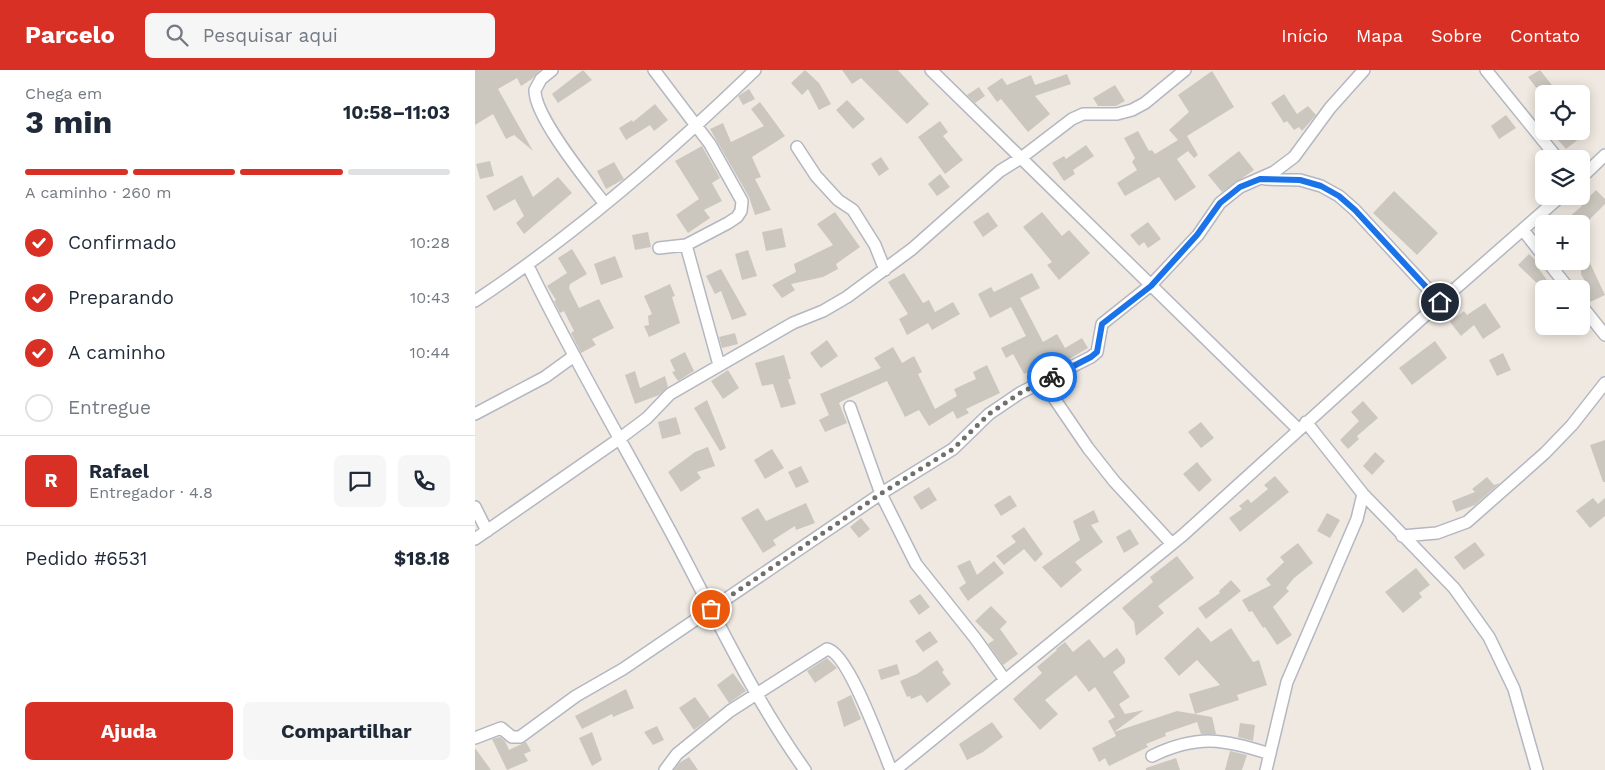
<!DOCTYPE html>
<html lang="pt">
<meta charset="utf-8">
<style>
:root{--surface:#fff;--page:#f6f6f7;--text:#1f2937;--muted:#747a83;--line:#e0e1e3;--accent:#d93025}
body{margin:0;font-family:"Work Sans",sans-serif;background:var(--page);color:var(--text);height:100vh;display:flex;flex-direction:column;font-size:19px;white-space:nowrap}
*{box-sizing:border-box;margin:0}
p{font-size:16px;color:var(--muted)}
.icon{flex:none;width:28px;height:28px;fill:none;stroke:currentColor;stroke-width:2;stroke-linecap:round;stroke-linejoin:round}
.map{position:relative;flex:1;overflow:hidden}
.details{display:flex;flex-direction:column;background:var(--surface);width:475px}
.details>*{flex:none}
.fabs{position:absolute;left:1060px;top:15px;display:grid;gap:10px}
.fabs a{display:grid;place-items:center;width:55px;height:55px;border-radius:8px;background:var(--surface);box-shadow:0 2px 12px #0003;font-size:25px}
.pin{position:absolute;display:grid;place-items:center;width:42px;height:42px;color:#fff;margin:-21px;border:2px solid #fff;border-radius:50%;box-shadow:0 1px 5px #0007}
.courier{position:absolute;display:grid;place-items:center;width:50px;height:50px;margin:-25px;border:4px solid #1a73e8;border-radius:50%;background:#fff;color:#222;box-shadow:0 1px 6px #0007}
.summary em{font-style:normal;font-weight:700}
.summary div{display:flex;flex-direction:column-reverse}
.summary{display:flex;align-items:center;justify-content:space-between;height:85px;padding:0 25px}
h1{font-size:32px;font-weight:700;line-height:38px}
.bar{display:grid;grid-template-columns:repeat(4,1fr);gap:8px 5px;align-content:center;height:60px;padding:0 25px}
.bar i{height:6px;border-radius:4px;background:var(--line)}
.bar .current{background:var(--accent)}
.bar p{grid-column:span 4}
.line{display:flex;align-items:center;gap:12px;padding:0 25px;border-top:1px solid var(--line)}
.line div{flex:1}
.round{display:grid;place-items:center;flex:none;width:52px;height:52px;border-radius:8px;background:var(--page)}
ol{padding:0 25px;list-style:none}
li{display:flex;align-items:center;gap:15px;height:55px}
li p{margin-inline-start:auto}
li .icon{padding:5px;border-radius:50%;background:var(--accent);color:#fff;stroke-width:4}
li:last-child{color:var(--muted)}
li i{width:28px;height:28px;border:2px solid var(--line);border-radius:50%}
.cta{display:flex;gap:10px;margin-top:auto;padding:10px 25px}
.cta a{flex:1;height:58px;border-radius:8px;background:var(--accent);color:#fff;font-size:20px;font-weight:700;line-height:58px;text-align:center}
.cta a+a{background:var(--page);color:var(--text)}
header{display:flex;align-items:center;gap:30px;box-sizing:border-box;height:70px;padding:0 25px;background:var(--accent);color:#fff}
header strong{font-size:24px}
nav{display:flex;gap:28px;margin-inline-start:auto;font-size:18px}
.search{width:350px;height:45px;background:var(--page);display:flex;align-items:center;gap:12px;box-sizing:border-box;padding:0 18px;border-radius:8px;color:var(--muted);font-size:19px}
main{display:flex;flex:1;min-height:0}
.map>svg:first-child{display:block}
.building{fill:#cbc7bf}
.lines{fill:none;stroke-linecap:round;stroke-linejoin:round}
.street-casing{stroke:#b4b7c1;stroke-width:14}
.street{stroke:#fff;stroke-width:11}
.done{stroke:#726f6d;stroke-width:5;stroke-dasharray:0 9}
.route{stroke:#1a73e8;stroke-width:6}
</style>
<header>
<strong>Parcelo</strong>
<div class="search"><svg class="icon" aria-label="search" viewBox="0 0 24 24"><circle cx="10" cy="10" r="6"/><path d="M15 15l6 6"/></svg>Pesquisar aqui</div>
<nav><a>Início</a><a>Mapa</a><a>Sobre</a><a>Contato</a></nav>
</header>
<main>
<section class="details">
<div class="summary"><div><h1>3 min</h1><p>Chega em</p></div><em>10:58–11:03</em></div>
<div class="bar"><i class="current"></i><i class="current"></i><i class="current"></i><i></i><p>A caminho · 260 m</p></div>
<ol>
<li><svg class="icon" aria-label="check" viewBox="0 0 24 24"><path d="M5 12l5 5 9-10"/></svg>Confirmado<p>10:28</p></li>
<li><svg class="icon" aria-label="check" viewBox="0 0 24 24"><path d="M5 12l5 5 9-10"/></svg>Preparando<p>10:43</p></li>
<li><svg class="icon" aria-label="check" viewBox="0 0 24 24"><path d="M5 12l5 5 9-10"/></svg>A caminho<p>10:44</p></li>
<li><i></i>Entregue</li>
</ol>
<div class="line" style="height:90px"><b class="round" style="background:var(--accent);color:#fff">R</b><div><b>Rafael</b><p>Entregador · 4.8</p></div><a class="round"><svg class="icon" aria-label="chat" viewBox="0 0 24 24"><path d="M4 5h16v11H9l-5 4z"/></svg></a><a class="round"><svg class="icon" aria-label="phone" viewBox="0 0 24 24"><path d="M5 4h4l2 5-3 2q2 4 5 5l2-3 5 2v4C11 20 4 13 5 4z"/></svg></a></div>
<div class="line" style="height:65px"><div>Pedido #6531</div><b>$18.18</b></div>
<div class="cta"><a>Ajuda</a><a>Compartilhar</a></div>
</section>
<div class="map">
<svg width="1130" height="700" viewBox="0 0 1130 700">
<rect width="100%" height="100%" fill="#efe9e1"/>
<path class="building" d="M0,0h65l-8,9 -11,7 -4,-8 -19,11 35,62 -19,-16 -8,4 -13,-25 -18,11z
M108,0l9,10 -34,23 -6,-9z
M330,0l14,13 12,21 -12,6 -11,-21 -6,6 -11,-12z
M367,0h56l31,34 -22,20 -46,-46 -9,6z
M1065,0l19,24h-18l-13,-17z
M737,1l22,36 -47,29 11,19 -4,3 -6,-7 -11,8 19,28 -21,14 -16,-24 -34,19 -8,-13 20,-13 -5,-8 3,-4 -11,-20 14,-7 11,20 3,-1 3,4 23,-14 -9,-10 20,-18 -11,-17z
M592,4l4,10 -36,12 15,18 -22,18 -27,-33 -4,3 -10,-14 15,-10 5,7 24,-10 4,10z
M640,15l10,16 -9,5h-18l-5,-8z
M504,17l6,9 -10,7 -8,-8z
M274,19l6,10 -12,6 -5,-9z
M809,24l13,20 11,-8 8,9 -14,16 -3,-4 -5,3 -7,-9 -3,2 -13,-20z
M372,30l18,19 -12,10 -17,-19z
M285,32l25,34 -33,21 9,20 -6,2 16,31 -16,5 -6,-18 -39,-68 13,-6 8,19 33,-16 -13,-17z
M180,34l13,16 -14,11 -4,-6 -24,15 -7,-12 13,-8 1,2z
M1031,45l10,13 -17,11 -8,-13z
M465,51l8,11 -5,4 20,24 -18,14 -27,-37z
M1075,61h39l-23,18z
M611,75l8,11 -21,14 2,4 -11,7 -12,-18 12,-7 2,3z
M227,76l18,32 -8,5 10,18 -18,9 6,8 -22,15 -12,-18 23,-16 -24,-38z
M764,81l15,19 -32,22 -14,-17z
M406,87l8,12 -10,7 -8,-12z
M15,91l4,15 -14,3 -4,-15z
M139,92l10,17 -18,10 -9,-18z
M465,104l10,13 -13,9 -9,-12z
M47,105l11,22 25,-20 14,16 -48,41 -8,-11 8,-7 -9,-17 -21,12 -8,-15z
M1121,120l9,9v5l-20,20h-24l21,-18 -1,-1z
M919,121l44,42 -21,22 -44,-42z
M360,142l25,35 -24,17 2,5 -15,8 -32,7 4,6 -13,8 -10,-13 24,-13 -2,-8 39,-19 -16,-21z
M513,142l10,14 -15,11 -10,-15z
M567,142l20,24 7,-6 21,23 -31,27 -12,-15 5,-3 -29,-35z
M673,152l13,17 -13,9 -4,-6 -5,4 -9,-11z
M307,158l4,19 -20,4 -4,-19z
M173,162l3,15 -16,3 -3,-15z
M97,179l15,25 -17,10 -1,4 10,20 20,-9 15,29 -22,11 4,6 -15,8 -10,-20 3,-2 -10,-20 -4,2 -6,-12 2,-1 -9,-14 20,-13 -9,-15z
M273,180l9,26 -15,4 -7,-26z
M1054,184l13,12 -3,3 14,20 -9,1 -26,-25z
M140,186l8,21 -22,8 -7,-21z
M1114,191l16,34 -15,7 -7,-14 4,-3 -6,-11v-9z
M246,199l26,46 -15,5 -11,-29 -6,3 -9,-18z
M429,203l19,30 6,-3 6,12 18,-10 7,12 -28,16 -4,-7 -21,12 -8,-16 9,-5 -20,-32z
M557,203l8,15 -20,10 23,44 14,-8 8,14 17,-10 6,10 -29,17 -4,-7 -31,16 -11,-20 -7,4 -5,-10 25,-12 -15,-29 -21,11 -12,-24 13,-7 3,5z
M195,214l5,12 -3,1 8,26 -31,14 -5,-11 5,-1 -1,-9 4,-2 -8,-18z
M1010,233l16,24 -18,12 -9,-14 -13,11 -11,-14 14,-11 3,4z
M260,263l3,11 -16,4 -3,-11z
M352,270l11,16 -17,12 -11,-15z
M960,271l12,17 -35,27 -13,-17z
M418,277l9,16 12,-7 8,16 -4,2 17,35 22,-13 -3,-7 22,-10 -3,-7 14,-7 13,28 -34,16 3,4 -12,6 -4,-8 -24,15 -10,-16 -14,7 -18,-36 -45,20 -3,2 8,20 -22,9 -6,-12 10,-5 -9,-21 61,-26 -7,-10z
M210,282l9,19 -16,10 -6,-9 3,-1 -5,-11z
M1028,283l8,17 -14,6 -8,-16z
M309,285l7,24h-3l8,25 -15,4 -8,-24 -11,2 -7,-23z
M253,300l11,18 -16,11 -12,-18z
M160,301l5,17 25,-12 3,11 -9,8 -24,9 -10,-29z
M232,330l19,48 -6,3 -26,-43z
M888,331l15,17 -21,18 2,3 -11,10 -8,-9 19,-19 -8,-9z
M201,347l5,17 -19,5 -4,-17z
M726,352l13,16 -13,10 -13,-16z
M1130,370v42h-2l-13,-37z
M233,377l7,19 -18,6 4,6 -20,14 -13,-20 27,-20z
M297,379l12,19 -19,11 -11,-19z
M900,382l10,9 -13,14 -9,-9z
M722,392l15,18 -13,12 -16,-18z
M326,396l8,16 -13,6 -8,-16z
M800,406l14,16 -49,40 -11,-14 13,-9 -3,-3 9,-7 3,4 17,-14 -4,-4z
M1012,407l7,8 6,-2 -25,22 -19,7 -4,-11 23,-9 -3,-3z
M454,417l8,13 -16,10 -8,-13z
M535,425l7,11 -16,10 -7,-11z
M1118,428l5,6 7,-6v18l-15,12 -14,-17z
M331,433l9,20 -19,7 -1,-4 -22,14 3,5 -13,8 -22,-35 17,-10 8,13z
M619,440l5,12 -8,3 12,17 -28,20 7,8 -21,18 -19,-21 38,-27 -7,-19z
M852,443l13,7 -10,18 -13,-7z
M386,448l9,11 -11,9 -9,-11z
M549,457l19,27 -8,8 -11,-13 -20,16 -8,-9 20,-14 -5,-6z
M655,459l9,15 -15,9 -8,-16z
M1000,472l10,13 -21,15 -10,-13z
M823,473l15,20 -19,15 -8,10 3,3 -16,16 19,28 -15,10 -12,-18 -2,1 -11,-17 -3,1 -7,-12 29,-15 -5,-6 18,-17 -4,-5z
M702,486l17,22 -36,28 6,7 -28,23 -2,-14 -12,-14 31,-26 -3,-5z
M495,490l7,15 17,-14 10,12 -36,28 -9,-13 7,-5 -9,-17z
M941,498l14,17 -11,8 3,4 -19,16 -18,-21z
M756,510l10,11 -35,28 -8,-11 22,-15 -1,-2z
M445,524l10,13 -11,8 -10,-14z
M516,536l16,16 -7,7 18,25 -15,11 -15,-21 6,-4 -19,-19z
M723,557l13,15 20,-14 22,34 6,-2 8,25 -30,10 2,5 -44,14 -6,-20 31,-9 -23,-25 -18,16 -15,-18z
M455,561l8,11 -15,10 -8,-11z
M614,569l15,19 13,-10 8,11v4l-12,9 17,25 -11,7 6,10 19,-4 -30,22 -6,-11 7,-4 -20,-30 -6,5 -13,-17 -31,25 13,14 -18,16 -27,-31 29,-26 -5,-6 20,-17 -1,-1 9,-7 8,10z
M352,588l10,10 -22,15 -8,-12z
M462,590l7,10 -2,2 9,12 -24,19 -6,-8 -10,4 -1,-3 -3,1 -7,-16 17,-7z
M422,594l3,10 -19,6 -3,-10z
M258,603l13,18 -17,12 -12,-18z
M151,619l8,19 -21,9 -1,-3 -30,15 -7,-13z
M376,625l10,24 -17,8 -7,-25z
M220,627l15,21 -16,12 -15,-22z
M702,641l35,6 4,17h-15l-4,-12 -32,11 1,3 -20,8 2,3 -39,19 -4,-8 -6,4 -7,-14 24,-12 -2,-4z
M517,652l11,15 -20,15 -16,8 -8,-16z
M765,653l15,2 -2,16 -15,-4z
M182,656l7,14 -11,5 -9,-13z
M117,662l10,28 -10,6 -13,-28z
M25,667l5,4 4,9 17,-8 5,9 -7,3 4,7 -21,9 -15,-31z
M0,678l16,22h-16z
M755,681l17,4 -5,15h-17z
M214,687l9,13h-24l5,-7z
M701,688l4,12h-34v-2z"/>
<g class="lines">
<defs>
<path id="street" d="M77,0l-11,9 -6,11c-1,26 53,92 70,114
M179,0l56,74 32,57 -1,10 -4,6 -9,6 -42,22 -27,3
M456,0l368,360
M1011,0l72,89
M322,77l19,29 22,24 15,10 22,35 10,25
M1106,108l24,-23
M790,109l35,1 21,6 18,10 16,14 85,92
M1048,160l21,27
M211,175l33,120
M1072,191l22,28
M53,196c45,93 98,182 147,274 41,77 79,159 130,230
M0,231c101,-67 193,-147 280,-231
M1106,235l24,30
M568,312l45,66 26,33 58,63
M375,337l31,87 35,70 59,74 30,42
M0,344l70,-37 29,-21
M831,352l57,72 91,94 35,49 25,52 23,81
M0,437l12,24
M927,466l35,-3 30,-11 78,-69 27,-28 33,-42
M0,469l144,-100 28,-21 23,-24 123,-71 30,-12 24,-14 65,-48 88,-78 21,-13 51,-39 11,-5h34l15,-4 13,-7 40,-33
M0,668l26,-10 11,9h8l56,-41 47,-27 262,-178 68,-42 36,-35 31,-21 71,-36 6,-5 5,-28 49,-39 47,-50 22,-32 20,-16 34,-15 20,-15 36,-49 34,-38
M677,686c46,-22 72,-17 118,-2
M190,700l12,-16 53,-43 97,-62c21,3 55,99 64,121
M420,700l288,-235 257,-233 121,-106
M791,700l21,-88 70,-163 6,-25"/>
</defs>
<use href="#street" class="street-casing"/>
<use href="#street" class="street"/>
</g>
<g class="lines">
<path class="done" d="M236,539l174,-118 68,-42 36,-35 31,-21 32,-16"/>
<path class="route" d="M577,307l39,-20 6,-5 5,-28 49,-38 46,-51 23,-32 20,-16 20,-8 40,1 21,6 18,10 16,14 85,92"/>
</g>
</svg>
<div class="fabs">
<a><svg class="icon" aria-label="locate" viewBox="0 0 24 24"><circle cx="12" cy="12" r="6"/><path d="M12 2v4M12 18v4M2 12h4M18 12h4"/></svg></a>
<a><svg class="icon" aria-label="layers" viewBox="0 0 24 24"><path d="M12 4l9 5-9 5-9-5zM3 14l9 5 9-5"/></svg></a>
<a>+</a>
<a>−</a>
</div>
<div class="pin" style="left:236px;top:539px;background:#ea580c"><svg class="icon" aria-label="bag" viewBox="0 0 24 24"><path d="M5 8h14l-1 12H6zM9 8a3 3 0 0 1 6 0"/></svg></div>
<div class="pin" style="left:965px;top:232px;background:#1f2937"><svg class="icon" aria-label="home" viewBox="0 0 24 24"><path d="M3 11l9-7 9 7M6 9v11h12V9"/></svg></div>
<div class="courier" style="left:577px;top:307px"><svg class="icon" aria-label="bike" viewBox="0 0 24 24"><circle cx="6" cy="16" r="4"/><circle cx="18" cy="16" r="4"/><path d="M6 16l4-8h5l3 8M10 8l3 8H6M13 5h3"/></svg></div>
</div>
</main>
